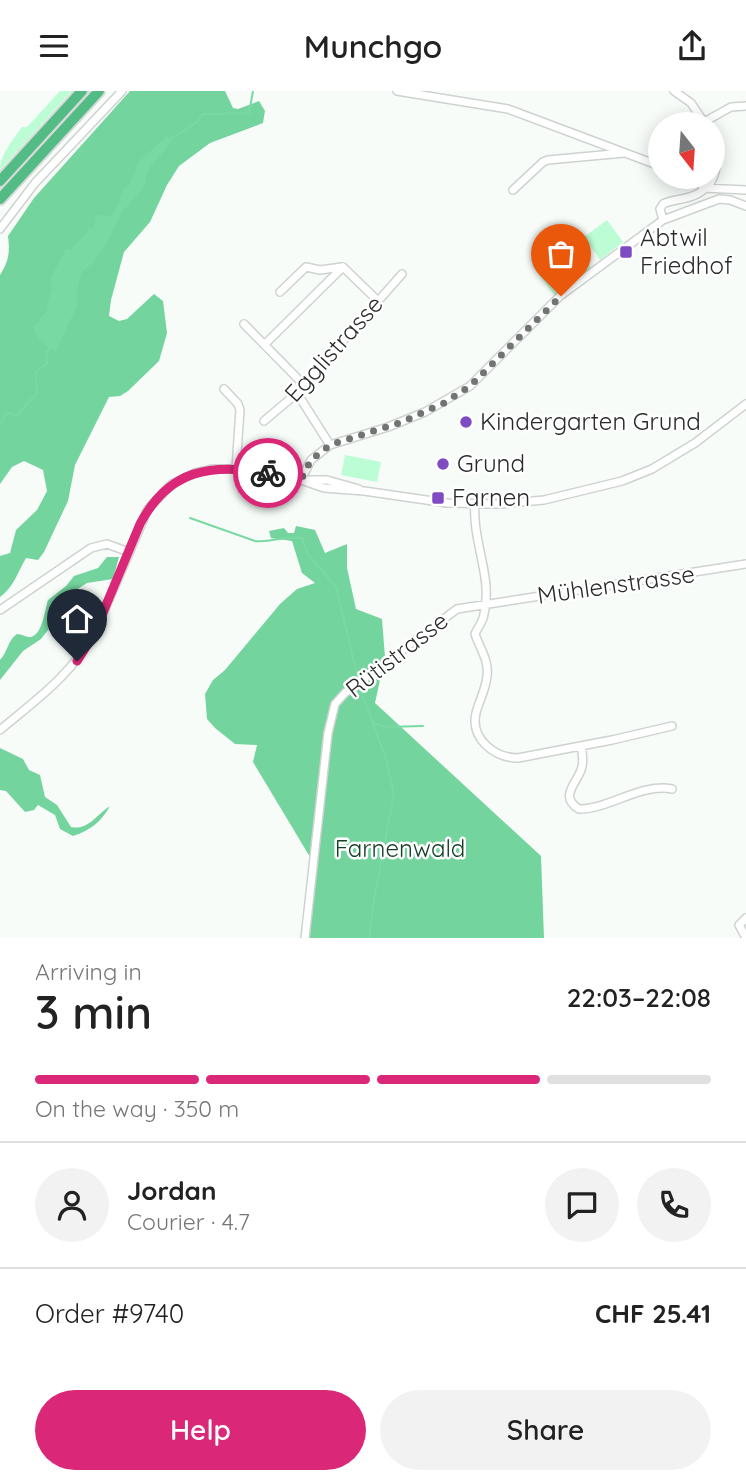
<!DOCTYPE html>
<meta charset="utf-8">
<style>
:root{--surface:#fff;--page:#f2f2f2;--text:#222;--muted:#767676;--line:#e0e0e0;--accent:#db2777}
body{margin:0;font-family:Quicksand,sans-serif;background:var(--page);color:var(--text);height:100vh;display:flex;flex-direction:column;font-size:26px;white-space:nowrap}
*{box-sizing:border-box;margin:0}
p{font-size:23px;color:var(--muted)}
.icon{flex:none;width:38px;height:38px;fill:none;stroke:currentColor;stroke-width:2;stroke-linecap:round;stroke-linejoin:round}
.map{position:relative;height:847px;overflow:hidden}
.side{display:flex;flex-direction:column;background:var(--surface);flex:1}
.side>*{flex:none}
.needle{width:46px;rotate:163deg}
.tools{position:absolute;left:648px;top:21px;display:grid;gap:14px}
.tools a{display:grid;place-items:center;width:77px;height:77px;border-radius:50%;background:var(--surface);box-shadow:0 4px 18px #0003;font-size:35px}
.pin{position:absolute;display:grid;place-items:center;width:60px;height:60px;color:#fff;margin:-72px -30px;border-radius:50% 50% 50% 0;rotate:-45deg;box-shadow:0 0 7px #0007}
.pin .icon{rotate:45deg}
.courier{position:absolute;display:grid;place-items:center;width:70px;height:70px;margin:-35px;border:5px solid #db2777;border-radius:50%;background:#fff;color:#222;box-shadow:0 2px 9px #0007}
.overview em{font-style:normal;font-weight:600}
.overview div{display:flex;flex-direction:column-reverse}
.overview{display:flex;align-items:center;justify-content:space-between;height:119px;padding:0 35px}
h1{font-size:46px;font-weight:600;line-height:52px}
.bar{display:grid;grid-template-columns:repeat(4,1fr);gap:10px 7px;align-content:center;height:84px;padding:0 35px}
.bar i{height:9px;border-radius:5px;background:var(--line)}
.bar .on{background:var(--accent)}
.bar p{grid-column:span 4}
.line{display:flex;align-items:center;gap:18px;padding:0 35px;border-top:2px solid var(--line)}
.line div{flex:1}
.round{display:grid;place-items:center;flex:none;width:74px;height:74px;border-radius:37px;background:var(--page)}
.cta{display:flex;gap:14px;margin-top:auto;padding:14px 35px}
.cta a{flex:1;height:80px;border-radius:42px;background:var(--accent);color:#fff;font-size:28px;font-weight:600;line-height:80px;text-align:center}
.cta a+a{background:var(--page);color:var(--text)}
header{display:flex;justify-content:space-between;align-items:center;height:91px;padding:0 35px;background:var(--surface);font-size:32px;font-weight:600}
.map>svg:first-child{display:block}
.green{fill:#bdfdd6}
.forest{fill:#74d49e}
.water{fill:#79d9a3}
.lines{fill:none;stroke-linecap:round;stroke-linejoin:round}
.stream{stroke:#79d9a3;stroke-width:2}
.minor-casing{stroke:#ced3cf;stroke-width:10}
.highway-casing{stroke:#d8d9d9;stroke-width:14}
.minor{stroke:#fff;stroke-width:7}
.highway{stroke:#53bb84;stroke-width:10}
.done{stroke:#717472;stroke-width:7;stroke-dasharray:0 12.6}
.route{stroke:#db2777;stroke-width:9}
.poi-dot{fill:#7e4bc2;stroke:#fff;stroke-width:2.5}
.labels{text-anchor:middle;stroke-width:5;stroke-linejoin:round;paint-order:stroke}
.poi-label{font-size:24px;fill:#292b2a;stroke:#fff;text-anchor:start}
.street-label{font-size:24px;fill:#292b2a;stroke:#fff}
.park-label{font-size:24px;fill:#163f29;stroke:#fff}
</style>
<header><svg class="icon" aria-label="menu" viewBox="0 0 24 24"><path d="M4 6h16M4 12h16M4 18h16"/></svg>Munchgo<svg class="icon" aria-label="share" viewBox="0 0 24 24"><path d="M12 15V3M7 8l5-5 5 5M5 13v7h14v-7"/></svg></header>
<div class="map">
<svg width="746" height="847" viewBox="0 0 746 847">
<rect width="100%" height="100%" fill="#f7fcf8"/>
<path class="green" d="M60,0h12l-72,79c0,-15 13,-31 22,-43h5z
M607,129l16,22 -23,18 -16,-23z
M569,146l22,31 -37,27 -22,-30z
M345,364l36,7 -4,20 -36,-7z"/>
<path class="forest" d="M130,0h95l8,17 5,1 21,-8 6,10 -2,12 -53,20 -31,23 -12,19 -17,37 -26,30 -13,48 -2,16 10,5 8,-2 27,-25 9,7 4,32 -8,28 -31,30 -8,5 -11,1 -34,68 -7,36 -24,51 -6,8 -12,-2c-8,14 -13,30 -26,39v-41l10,-3 6,-23 21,-20 10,-19 -4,-21 -19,-9 -12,6 -12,17v-209c9,-14 10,-23 8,-39l26,-38z
M296,435l19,4 10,23 22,-9v24l9,41 26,10 3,38 -10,46 166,153 3,82h-238l4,-81 -57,-95 4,-17 -22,-1 -20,-16 -8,-9 -2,-25 8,-14 12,-10 55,-66 17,-15 18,-6 -13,-10 -10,-32 -21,-3 -2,-7 15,-3 4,5h6z
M107,466h12l-6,22 -26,4 -31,20 2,10 -3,8 -14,18 -18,12 -23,29v-20c8,-8 7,-19 17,-26 5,0 8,3 12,3 13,1 16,-28 19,-37l18,-14 8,-10 24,-8z
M0,657l23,11 6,11 11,5 5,22 12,8 14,22c17,4 26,-13 39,-21 -9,16 -19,24 -37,30l-13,-7 -5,-14 -17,-10 -4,5 -9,2 -19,-21 -6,-1z"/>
<path class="water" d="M167,45l4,7 -20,23 -4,7 -3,15 -22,24 -16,33 -15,20 -9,6 -5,18v17l-21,45c-12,-7 -20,-10 -23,-25l6,-3 2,-6 6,-6v-8l5,-13c-6,-13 9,-27 14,-41l6,1c3,-10 14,-12 16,-22l6,-1 2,-12 14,1 7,-8 6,-19 6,-3 10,-25z"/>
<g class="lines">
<path class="stream" d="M169,49l28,-18 6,-8 46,-1 4,-22
M0,334l5,-10 5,-2 6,3 21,-23 -1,-21 12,-10 -2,-7 4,-8
M190,427l65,23c17,2 30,-6 47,-3l6,16 28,33 22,91
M360,597l26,71 8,35 -20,105 -5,39
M372,631l14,5 37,-1"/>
<defs>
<path id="minor" d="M397,0l111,18 152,57
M674,0l17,12 14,21
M704,31l27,-15 15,-1
M698,86l5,11 43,2
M513,99l30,-28 5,-2 76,-7
M663,129l-3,-11 3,-5c10,-5 22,-4 32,-9 24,-11 24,-35 17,-58
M0,138l35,-46 87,-92
M343,176l35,34
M280,201l26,-25 14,3 22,-3
M244,233l60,61
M265,253l78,-77
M224,298l14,15 2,6 -4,58
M297,302l33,52
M264,330l33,-28 105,-119
M301,389l10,-20 19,-15 58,-18 37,-15 45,-26 90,-90 103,-76 56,-21 11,1 16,6
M302,389h25l32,9
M475,413c-3,38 18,73 9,110 -1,8 -6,13 -9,20 5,15 14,26 12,42 -1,13 -8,25 -11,37 -6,26 19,45 42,45l94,-18 60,-14
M0,519l91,-62 16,-4 22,8
M0,639c37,-31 69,-53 94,-96l54,-125 24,-25 23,-11 18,-4h34l54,11 23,8 40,3 83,12 54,1 43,-4 78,-19 30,-12 43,-26 51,-39
M581,656c2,8 3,15 0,23 -5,14 -22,27 -2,39 31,0 61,-26 93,-20
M746,827l-7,7 7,13
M305,847l23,-205 7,-29 10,-11 112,-84 289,-45"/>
<path id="highway" d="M0,90l82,-90
M0,108l99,-108"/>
</defs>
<use href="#minor" class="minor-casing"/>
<use href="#highway" class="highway-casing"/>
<use href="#minor" class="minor"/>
<use href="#highway" class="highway"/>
</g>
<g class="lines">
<path class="done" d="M268,382l33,7 10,-20 19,-15 72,-23 42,-19 26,-17 91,-90"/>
<path class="route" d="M77,570l17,-27 46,-110c29,-55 71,-61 128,-51"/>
</g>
<g class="poi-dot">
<rect x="619" y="154" width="14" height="14" rx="3.5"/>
<circle cx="466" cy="331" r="7"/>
<circle cx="443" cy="373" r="7"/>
<rect x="431" y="400" width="14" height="14" rx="3.5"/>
</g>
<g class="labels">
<g class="poi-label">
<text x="640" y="155">Abtwil<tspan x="640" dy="28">Friedhof</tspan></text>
<text x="480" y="339">Kindergarten Grund</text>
<text x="457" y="381">Grund</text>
<text x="452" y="415">Farnen</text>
</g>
<g class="street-label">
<text transform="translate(334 258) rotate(-48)" y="8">Egglistrasse</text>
<text transform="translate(616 494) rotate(-8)" y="8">Mühlenstrasse</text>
<text transform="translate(397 564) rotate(-38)" y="8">Rütistrasse</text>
</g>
<g class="park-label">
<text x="400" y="766">Farnenwald</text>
</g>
</g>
</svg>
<div class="tools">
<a><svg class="needle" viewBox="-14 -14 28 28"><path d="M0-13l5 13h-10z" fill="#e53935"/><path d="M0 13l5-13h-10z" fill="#767676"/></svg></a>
</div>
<div class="pin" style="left:561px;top:205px;background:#ea580c"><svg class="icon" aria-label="bag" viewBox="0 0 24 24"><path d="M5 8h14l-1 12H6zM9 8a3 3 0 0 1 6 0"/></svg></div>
<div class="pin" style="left:77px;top:570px;background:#1f2937"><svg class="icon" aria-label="home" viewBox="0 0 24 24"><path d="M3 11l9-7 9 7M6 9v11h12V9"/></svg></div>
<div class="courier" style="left:268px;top:382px"><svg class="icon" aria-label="bike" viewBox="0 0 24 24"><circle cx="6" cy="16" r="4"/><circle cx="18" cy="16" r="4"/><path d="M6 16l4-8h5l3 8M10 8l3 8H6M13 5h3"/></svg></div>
</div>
<section class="side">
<div class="overview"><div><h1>3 min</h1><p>Arriving in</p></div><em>22:03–22:08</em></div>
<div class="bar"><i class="on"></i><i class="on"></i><i class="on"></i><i></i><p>On the way · 350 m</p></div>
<div class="line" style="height:126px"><a class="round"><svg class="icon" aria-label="person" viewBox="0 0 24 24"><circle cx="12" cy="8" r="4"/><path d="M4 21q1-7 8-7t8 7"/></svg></a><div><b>Jordan</b><p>Courier · 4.7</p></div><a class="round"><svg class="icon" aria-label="chat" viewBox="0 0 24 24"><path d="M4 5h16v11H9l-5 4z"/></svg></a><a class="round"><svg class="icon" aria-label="phone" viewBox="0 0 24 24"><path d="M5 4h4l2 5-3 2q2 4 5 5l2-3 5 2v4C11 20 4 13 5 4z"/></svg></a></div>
<div class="line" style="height:91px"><div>Order #9740</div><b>CHF 25.41</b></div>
<div class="cta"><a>Help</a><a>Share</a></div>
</section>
